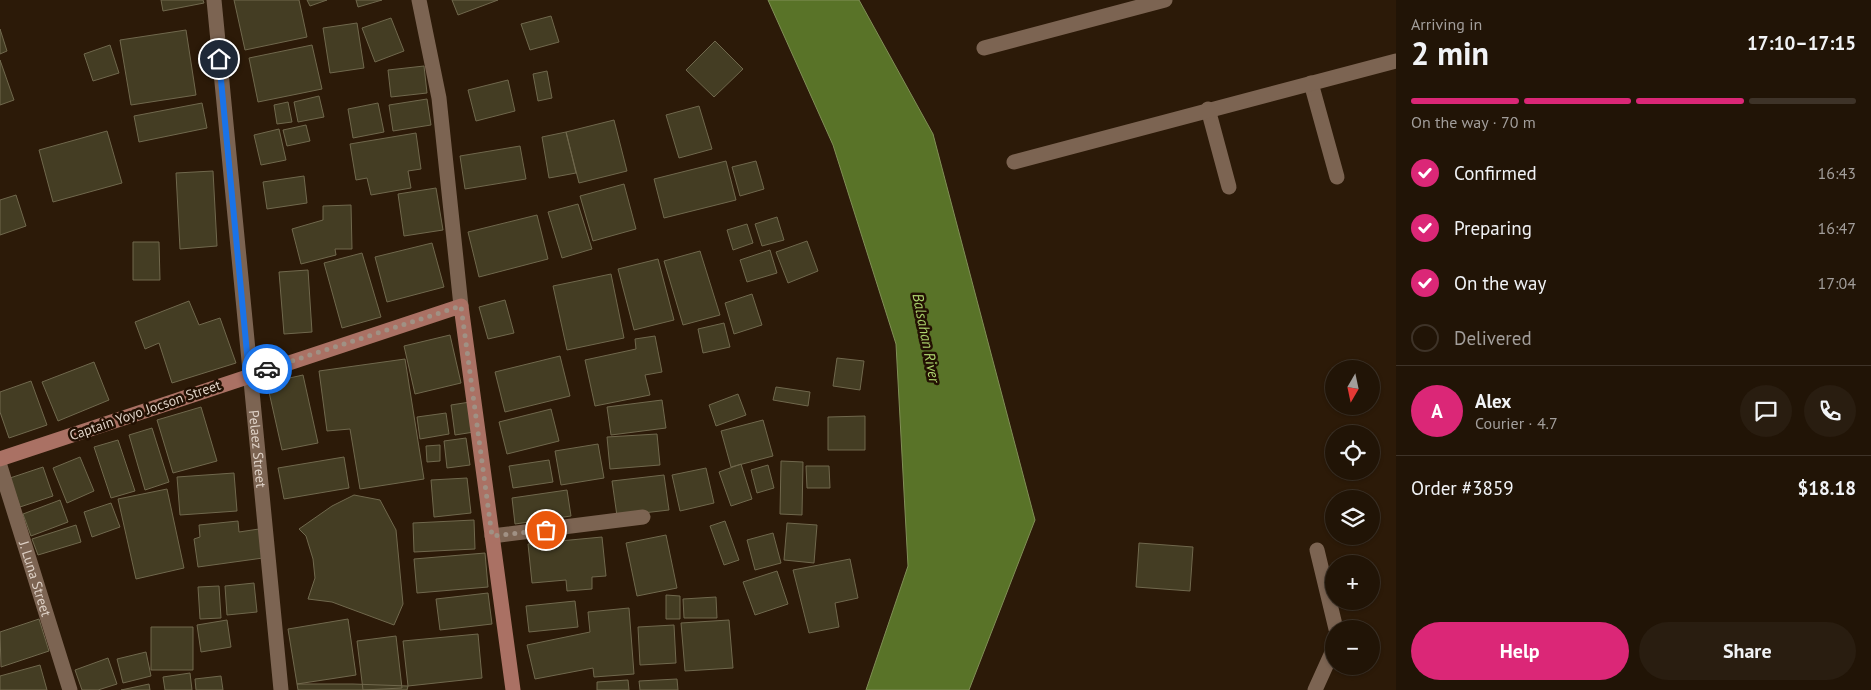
<!DOCTYPE html>
<meta charset="utf-8">
<style>
:root{--surface:#211406;--page:#291d10;--text:#f1f3f6;--muted:#a29e9b;--line:#3e3328;--accent:#db2777}
body{margin:0;font-family:"PT Sans",sans-serif;background:var(--page);color:var(--text);height:100vh;display:flex;flex-direction:column;font-size:19px;white-space:nowrap}
*{box-sizing:border-box;margin:0}
p{font-size:16px;color:var(--muted)}
.icon{flex:none;width:28px;height:28px;fill:none;stroke:currentColor;stroke-width:2;stroke-linecap:round;stroke-linejoin:round}
.map{position:relative;flex:1;overflow:hidden}
.details{display:flex;flex-direction:column;background:var(--surface);width:475px}
.details>*{flex:none}
.needle{width:32px;rotate:189deg}
.buttons{position:absolute;left:1325px;top:360px;display:grid;gap:10px}
.buttons a{display:grid;place-items:center;width:55px;height:55px;border-radius:50%;background:var(--surface);box-shadow:0 1px 4px #0004,0 0 0 1px var(--line);font-size:25px}
.pin{position:absolute;display:grid;place-items:center;width:42px;height:42px;color:#fff;margin:-21px;border:2px solid #fff;border-radius:50%;box-shadow:0 1px 5px #0007}
.courier{position:absolute;display:grid;place-items:center;width:50px;height:50px;margin:-25px;border:4px solid #1a73e8;border-radius:50%;background:#fff;color:#222;box-shadow:0 1px 6px #0007}
.headline em{font-style:normal;font-weight:700}
.headline div{display:flex;flex-direction:column-reverse}
.headline{display:flex;align-items:center;justify-content:space-between;height:85px;padding:0 15px}
h1{font-size:32px;font-weight:700;line-height:38px}
.bar{display:grid;grid-template-columns:repeat(4,1fr);gap:8px 5px;align-content:center;height:60px;padding:0 15px}
.bar i{height:6px;border-radius:4px;background:var(--line)}
.bar .active{background:var(--accent)}
.bar p{grid-column:span 4}
.line{display:flex;align-items:center;gap:12px;padding:0 15px;border-top:1px solid var(--line)}
.line div{flex:1}
.round{display:grid;place-items:center;flex:none;width:52px;height:52px;border-radius:26px;background:var(--page)}
ol{padding:0 15px;list-style:none}
li{display:flex;align-items:center;gap:15px;height:55px}
li p{margin-inline-start:auto}
li .icon{padding:5px;border-radius:50%;background:var(--accent);color:#fff;stroke-width:4}
li:last-child{color:var(--muted)}
li i{width:28px;height:28px;border:2px solid var(--line);border-radius:50%}
.button{display:flex;gap:10px;margin-top:auto;padding:10px 15px}
.button a{flex:1;height:58px;border-radius:30px;background:var(--accent);color:#fff;font-size:20px;font-weight:700;line-height:58px;text-align:center}
.button a+a{background:var(--page);color:var(--text)}
main{display:flex;flex:1;min-height:0}
.map>svg:first-child{display:block}
.water{fill:#597328;stroke:#818f57}
.building{fill:#443d23;stroke:#70684d}
.lines{fill:none;stroke-linecap:round;stroke-linejoin:round}
.minor{stroke:#7c6452;stroke-width:15}
.major{stroke:#aa7164;stroke-width:15}
.done{stroke:#a09184;stroke-width:5;stroke-dasharray:0 9}
.route{stroke:#1a73e8;stroke-width:6}
.labels{text-anchor:middle;stroke-width:5;stroke-linejoin:round;paint-order:stroke}
.street-label{font-size:14px;fill:#ded1c6;stroke:#221002}
.water-label{font-size:15px;font-style:italic;fill:#add46e;stroke:#221002}
</style>
<main>
<div class="map">
<svg width="1396" height="690" viewBox="0 0 1396 690">
<rect width="100%" height="100%" fill="#2c1a08"/>
<path class="water" d="M768,0h91l74,134 102,386 -66,170h-103l42,-124 -12,-222 -63,-199z"/>
<path class="building" d="M161,0h42l1,3 -41,8z
M234,0h65l8,37 -62,13z
M307,0h20l-17,6z
M356,0h26l-24,7z
M452,0h46l-40,15z
M551,16l8,26 -29,8 -9,-26z
M391,18l13,33 -29,11 -13,-34z
M357,23l7,45 -34,5 -7,-45z
M0,29l7,22 -7,3z
M186,30l10,65 -65,10 -11,-65z
M715,41l28,28 -29,28 -28,-27z
M110,45l9,28 -26,8 -9,-27z
M312,45l10,44 -64,13 -9,-44z
M0,60l14,40 -14,5z
M424,66l3,27 -36,4 -3,-27z
M547,71l5,27 -14,3 -5,-27z
M508,80l7,31 -39,10 -8,-31z
M319,96l5,21 -26,5 -4,-20z
M427,99l4,26 -38,6 -4,-26z
M288,102l4,20 -15,2 -3,-19z
M202,103l5,25 -68,14 -5,-26z
M378,103l6,29 -31,6 -5,-29z
M699,106l13,43 -33,9 -13,-43z
M614,120l13,51 -48,12 -13,-51z
M306,125l4,16 -23,5 -4,-16z
M279,129l7,31 -25,5 -7,-30z
M107,131l15,52 -69,19 -14,-52z
M566,132l10,41 -27,5 -7,-41z
M416,133l5,36 -13,2 3,17 -40,7 -4,-17 -11,2 -6,-36z
M520,146l6,33 -61,10 -5,-33z
M726,161l10,39 -72,18 -10,-39z
M756,161l8,28 -24,7 -8,-29z
M213,171l4,75 -37,3 -4,-76z
M304,176l3,27 -40,6 -4,-27z
M624,184l12,45 -43,12 -13,-45z
M436,188l7,42 -39,6 -6,-42z
M16,195l10,31 -26,9v-35z
M578,204l14,45 -30,9 -14,-46z
M351,205l1,44h-17l1,6 -35,9 -9,-35 31,-9v-14z
M537,215l11,44 -69,18 -11,-45z
M777,217l7,23 -22,6 -7,-22z
M747,224l6,19 -20,7 -6,-20z
M807,241l11,30 -30,12 -12,-31z
M133,242h26l1,38h-27z
M432,243l12,44 -57,15 -12,-45z
M770,250l7,23 -30,9 -7,-22z
M700,251l20,64 -37,10 -19,-64z
M362,253l19,64 -39,11 -18,-65z
M658,259l16,61 -40,10 -16,-61z
M308,270l4,62 -28,2 -5,-62z
M611,274l13,64 -57,12 -14,-64z
M752,294l10,31 -28,9 -9,-31z
M505,300l9,33 -26,6 -9,-32z
M189,301l10,24 21,-7 16,45 -64,20 -13,-40 -14,6 -10,-27z
M724,323l6,24 -27,6 -5,-24z
M450,335l11,48 -46,11 -11,-48z
M655,336l7,36 -17,3 5,20 -55,11 -10,-46 51,-11 -1,-10z
M560,356l10,40 -65,16 -10,-40z
M837,358l27,3 -4,29 -27,-4z
M405,359l19,120 -64,10 -10,-60 -23,2 -8,-60z
M94,362l15,38 -51,21 -16,-39z
M303,375l15,68 -36,7 -15,-67z
M31,381l16,44 -38,13 -9,-26v-20z
M776,387l34,5 -2,14 -35,-6z
M738,394l8,21 -30,11 -7,-21z
M662,400l4,28 -55,7 -4,-28z
M470,402l4,30 -19,3 -4,-30z
M201,407l16,54 -44,12 -16,-53z
M551,409l8,32 -52,13 -8,-32z
M446,413l3,21 -29,5 -3,-22z
M865,416v34h-37v-33z
M763,420l10,36 -42,11 -10,-36z
M152,428l17,54 -24,8 -16,-55z
M657,434l3,31 -50,4 -3,-32z
M466,438l4,27 -23,3 -3,-27z
M118,440l17,51 -24,7 -17,-51z
M598,444l6,34 -43,7 -6,-34z
M440,445v16l-13,1 -1,-16z
M80,457l14,34 -27,12 -14,-35z
M344,457l5,31 -65,11 -6,-31z
M549,460l4,22 -40,6 -4,-22z
M781,461l22,1 -1,53 -22,-1z
M741,464l11,35 -21,7 -12,-34z
M768,465l6,23 -17,5 -6,-23z
M806,466h23l1,22h-23z
M43,467l10,29 -33,11 -10,-29z
M706,468l8,35 -34,8 -8,-36z
M234,473l3,38 -57,4 -3,-38z
M664,475l5,35 -52,6 -5,-35z
M467,478l4,35 -37,4 -3,-37z
M167,489l17,79 -48,11 -18,-80z
M567,490l4,26 -56,8 -3,-26z
M354,495l26,5 16,30 7,74 -9,21 -62,-23 -24,-3 7,-21 -2,-19 -7,-23 -7,-7 33,-23z
M60,500l8,22 -37,14 -8,-22z
M111,503l9,24 -28,10 -8,-25z
M474,520l1,29 -61,3 -1,-29z
M238,521l1,11 20,-3 4,29 -65,9 -4,-28 6,-2 -1,-12z
M725,521l14,39 -15,5 -14,-39z
M787,523l30,2 -3,38 -30,-3z
M76,525l5,17 -43,13 -6,-16z
M773,533l8,30 -26,7 -8,-30z
M666,535l11,53 -40,8 -11,-53z
M602,537l4,39 -14,1v12l-25,2 -1,-11 -34,3 -4,-39z
M1139,543l54,4 -3,44 -54,-4z
M485,553l3,34 -71,6 -3,-34z
M850,559l8,39 -23,5 4,24 -30,6 -16,-63z
M777,571l11,33 -33,11 -12,-33z
M254,583l3,29 -30,3 -2,-29z
M219,586l2,32 -21,1 -2,-32z
M488,593l4,31 -52,6 -4,-31z
M666,595l14,1v23h-14z
M716,597l1,21h-33l-1,-19z
M575,601l3,26 -49,5 -3,-26z
M629,608l5,66 -40,3 -1,-9 -58,11 -8,-34 63,-13 -2,-20z
M39,619l10,32 -48,16 -1,-35z
M348,619l8,56 -59,9 -9,-55z
M227,620l4,27 -30,5 -4,-27z
M729,620l4,48 -48,3 -4,-48z
M674,625l2,38 -36,2 -2,-38z
M151,627h42v43h-42z
M478,634l4,44 -74,8 -5,-45z
M396,636l6,52 -39,2 -6,-49z
M146,652l5,24 -28,7 -6,-24z
M108,658l9,26 -19,6h-16l-7,-20z
M40,665l7,25h-47v-14z
M190,673l2,17h-27l-2,-13z
M221,676l2,14h-27l-1,-11z
M677,679l1,11h-38l-1,-9z
M628,680l1,10h-32v-8z
M149,684l1,6h-29z
M297,684h56l55,2 -1,4h-109z"/>
<g class="lines">
<g class="minor">
<path id="s1" d="M214,0l67,690"/>
<path d="M419,0l20,98 22,208"/>
<path d="M984,48l181,-48"/>
<path d="M1311,83l26,94"/>
<path d="M1208,109l21,78"/>
<path d="M1014,162l382,-101"/>
<path id="s2" d="M0,466l70,224"/>
<path d="M492,536l151,-19"/>
<path d="M1317,550l19,79"/>
<path d="M1315,690l19,-42"/>
</g>
<path class="major" d="M0,459l461,-153 52,384"/>
</g>
<g class="lines">
<path class="done" d="M267,369l194,-63 31,230 54,-6"/>
<path class="route" d="M219,59l30,315 18,-5"/>
</g>
<g class="labels">
<g class="street-label">
<text transform="translate(145 410) rotate(-19)" y="5">Captain Yoyo Jocson Street</text>
<text dy="5" stroke="none"><textPath href="#s1" startOffset="451">Pelaez Street</textPath></text>
<text dy="5" stroke="none"><textPath href="#s2" startOffset="118">J. Luna Street</textPath></text>
</g>
<g class="water-label">
<text transform="translate(926 338) rotate(79)" y="5">Balsahan River</text>
</g>
</g>
</svg>
<div class="buttons">
<a><svg class="needle" viewBox="-14 -14 28 28"><path d="M0-13l5 13h-10z" fill="#e53935"/><path d="M0 13l5-13h-10z" fill="#a29e9b"/></svg></a>
<a><svg class="icon" aria-label="locate" viewBox="0 0 24 24"><circle cx="12" cy="12" r="6"/><path d="M12 2v4M12 18v4M2 12h4M18 12h4"/></svg></a>
<a><svg class="icon" aria-label="layers" viewBox="0 0 24 24"><path d="M12 4l9 5-9 5-9-5zM3 14l9 5 9-5"/></svg></a>
<a>+</a>
<a>−</a>
</div>
<div class="pin" style="left:546px;top:530px;background:#ea580c"><svg class="icon" aria-label="bag" viewBox="0 0 24 24"><path d="M5 8h14l-1 12H6zM9 8a3 3 0 0 1 6 0"/></svg></div>
<div class="pin" style="left:219px;top:59px;background:#1f2937"><svg class="icon" aria-label="home" viewBox="0 0 24 24"><path d="M3 11l9-7 9 7M6 9v11h12V9"/></svg></div>
<div class="courier" style="left:267px;top:369px"><svg class="icon" aria-label="car" viewBox="0 0 24 24"><path d="M5 17H2v-5l4-1 3-4h7l3 4 3 1v5h-3M9 17h6M6 11h13"/><circle cx="7" cy="17" r="2"/><circle cx="17" cy="17" r="2"/></svg></div>
</div>
<section class="details">
<div class="headline"><div><h1>2 min</h1><p>Arriving in</p></div><em>17:10–17:15</em></div>
<div class="bar"><i class="active"></i><i class="active"></i><i class="active"></i><i></i><p>On the way · 70 m</p></div>
<ol>
<li><svg class="icon" aria-label="check" viewBox="0 0 24 24"><path d="M5 12l5 5 9-10"/></svg>Confirmed<p>16:43</p></li>
<li><svg class="icon" aria-label="check" viewBox="0 0 24 24"><path d="M5 12l5 5 9-10"/></svg>Preparing<p>16:47</p></li>
<li><svg class="icon" aria-label="check" viewBox="0 0 24 24"><path d="M5 12l5 5 9-10"/></svg>On the way<p>17:04</p></li>
<li><i></i>Delivered</li>
</ol>
<div class="line" style="height:90px"><b class="round" style="background:var(--accent);color:#fff">A</b><div><b>Alex</b><p>Courier · 4.7</p></div><a class="round"><svg class="icon" aria-label="chat" viewBox="0 0 24 24"><path d="M4 5h16v11H9l-5 4z"/></svg></a><a class="round"><svg class="icon" aria-label="phone" viewBox="0 0 24 24"><path d="M5 4h4l2 5-3 2q2 4 5 5l2-3 5 2v4C11 20 4 13 5 4z"/></svg></a></div>
<div class="line" style="height:65px"><div>Order #3859</div><b>$18.18</b></div>
<div class="button"><a>Help</a><a>Share</a></div>
</section>
</main>
